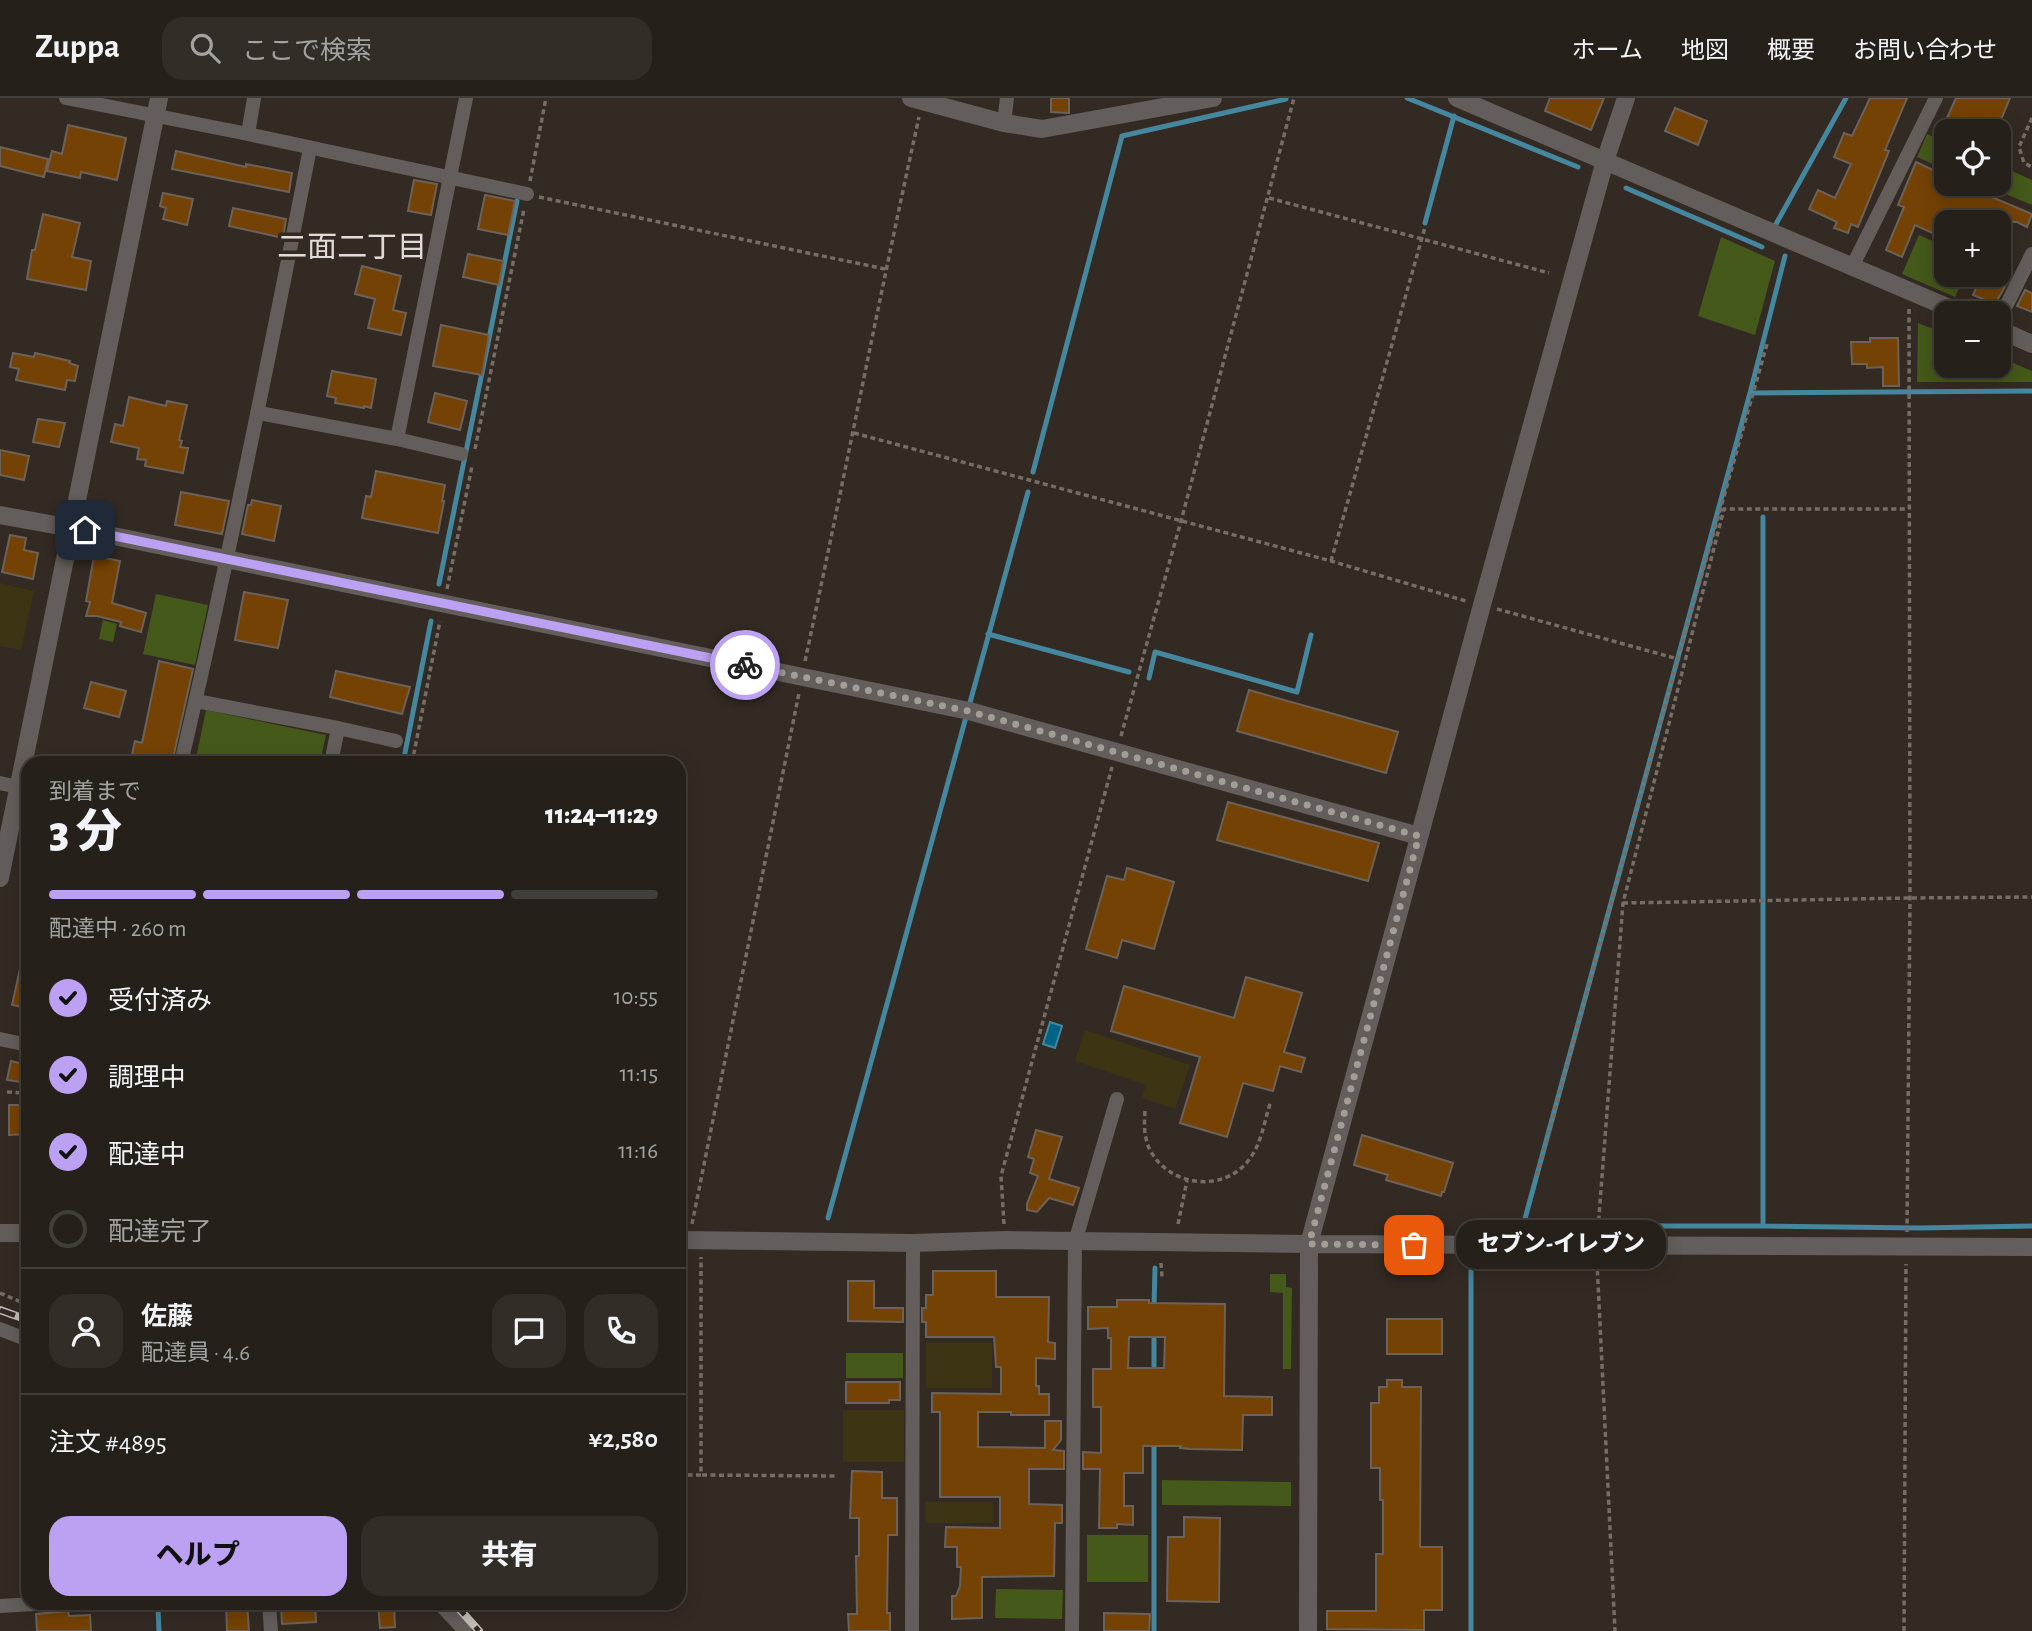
<!DOCTYPE html>
<html lang="ja">
<meta charset="utf-8">
<style>
:root{--surface:#26201a;--page:#322d27;--text:#f1f3f6;--muted:#a4a3a2;--line:#423e39;--accent:#bca0f2}
body{margin:0;font-family:"Alegreya Sans","Noto Sans JP",sans-serif;background:var(--page);color:var(--text);height:100vh;display:flex;flex-direction:column;font-size:26px;white-space:nowrap}
*{box-sizing:border-box;margin:0}
p{font-size:23px;color:var(--muted)}
.icon{flex:none;width:38px;height:38px;fill:none;stroke:currentColor;stroke-width:2;stroke-linecap:round;stroke-linejoin:round}
.map{position:relative;flex:1;overflow:hidden}
.side{position:absolute;left:21px;top:658px;width:665px;height:854px;display:flex;flex-direction:column;background:var(--surface);border-radius:21px;box-shadow:0 4px 18px #0003,0 0 0 2px var(--line)}
.side>*{flex:none}
.fabs{position:absolute;left:1934px;top:21px;display:grid;gap:14px}
.fabs a{display:grid;place-items:center;width:77px;height:77px;border-radius:14px;background:var(--surface);box-shadow:0 4px 18px #0003,0 0 0 2px var(--line);font-size:35px}
.pin{position:absolute;display:grid;place-items:center;width:60px;height:60px;color:#fff;margin:-30px;border-radius:14px;box-shadow:0 4px 10px #0006}
.courier{position:absolute;display:grid;place-items:center;width:70px;height:70px;margin:-35px;border:5px solid #bca0f2;border-radius:50%;background:#fff;color:#222;box-shadow:0 2px 9px #0007}
.bubble{position:absolute;height:49px;border-radius:21px;background:var(--surface);box-shadow:0 4px 18px #0003,0 0 0 2px var(--line);font-size:23px;font-weight:800;line-height:49px;text-align:center}
.overview em{font-style:normal;font-weight:800}
.overview div{display:flex;flex-direction:column-reverse}
.overview{display:flex;align-items:center;justify-content:space-between;height:119px;padding:0 28px}
h1{font-size:46px;font-weight:800;line-height:52px}
.bar{display:grid;grid-template-columns:repeat(4,1fr);gap:10px 7px;align-content:center;height:84px;padding:0 28px}
.bar i{height:9px;border-radius:5px;background:var(--line)}
.bar .active{background:var(--accent)}
.bar p{grid-column:span 4}
.line{display:flex;align-items:center;gap:18px;padding:0 28px;border-top:2px solid var(--line)}
.line div{flex:1}
.round{display:grid;place-items:center;flex:none;width:74px;height:74px;border-radius:21px;background:var(--page)}
ol{padding:0 28px;list-style:none}
li{display:flex;align-items:center;gap:21px;height:77px}
li p{margin-inline-start:auto}
li .icon{padding:7px;border-radius:50%;background:var(--accent);color:#111;stroke-width:4}
li:last-child{color:var(--muted)}
li i{width:38px;height:38px;border:4px solid var(--line);border-radius:50%}
.cta{display:flex;gap:14px;margin-top:auto;padding:14px 28px}
.cta a{flex:1;height:80px;border-radius:21px;background:var(--accent);color:#111;font-size:28px;font-weight:800;line-height:80px;text-align:center}
.cta a+a{background:var(--page);color:var(--text)}
header{display:flex;align-items:center;gap:42px;box-sizing:border-box;height:98px;padding:0 35px;background:var(--surface);border-bottom:2px solid var(--line)}
header strong{font-size:33px}
nav{display:flex;gap:38px;margin-inline-start:auto;font-size:24px}
.search{width:490px;height:63px;background:var(--page);display:flex;align-items:center;gap:18px;box-sizing:border-box;padding:0 24px;border-radius:21px;color:var(--muted);font-size:26px}
.map>svg:first-child{display:block}
.green{fill:#44591a}
.sand{fill:#3c3413}
.water{fill:#006386;stroke:#44879e;stroke-width:2}
.lines{fill:none;stroke-linecap:round;stroke-linejoin:round}
.stream{stroke:#44879e;stroke-width:5}
.building{fill:#744204;stroke:#6c6259;stroke-width:2;fill-rule:evenodd}
.path{stroke:#756d66;stroke-width:3.5;stroke-dasharray:5 3.5;stroke-linecap:butt}
.minor{stroke:#635e5b;stroke-width:14}
.tertiary{stroke:#635e5b;stroke-width:18}
.rail-casing{stroke:#c4beb8;stroke-width:8}
.rail{stroke:#332a23;stroke-width:5;stroke-dasharray:16;stroke-linecap:butt}
.done{stroke:#a49d97;stroke-width:7;stroke-dasharray:0 12.6}
.route{stroke:#bca0f2;stroke-width:9}
.labels{text-anchor:middle;stroke-width:7;stroke-linejoin:round;paint-order:stroke}
.neighbourhood-label{font-size:30px;fill:#e1dbd6;stroke:#332a23}
</style>
<header>
<strong>Zuppa</strong>
<div class="search"><svg class="icon" aria-label="search" viewBox="0 0 24 24"><circle cx="10" cy="10" r="6"/><path d="M15 15l6 6"/></svg>ここで検索</div>
<nav><a>ホーム</a><a>地図</a><a>概要</a><a>お問い合わせ</a></nav>
</header>
<div class="map">
<svg width="2032" height="1533" viewBox="0 0 2032 1533">
<rect width="100%" height="100%" fill="#332a23"/>
<path class="green" d="M1927,36l19,9v27l-29,-13z
M1999,67l33,15v25l-50,-21h16z
M1919,137l27,12v28h19l-10,22 -53,-23z
M1721,139l54,24 -20,74 -57,-19z
M1918,225l28,11v32h52l1,-9 33,14v11h-115z
M156,496l52,11 -13,60 -52,-11z
M103,522l14,4 -4,18 -14,-3z
M206,612l120,25 -6,28h-125z
M1270,1176h16v13l6,1 -1,81h-8v-76l-13,-1z
M846,1255h57v25h-57z
M1162,1382l129,2v24l-129,-1z
M1087,1437h61v47h-61z
M996,1491l67,1 -1,29 -67,-1z"/>
<path class="sand" d="M0,485l34,8 -13,59 -21,-4z
M1085,932l105,35 -15,44 -33,-11 4,-13 -71,-24z
M926,1245h66v45h-66z
M843,1312h61v52h-61z
M925,1404h68v21h-68z"/>
<path class="water" d="M1050,924l12,4 -7,22 -12,-4z"/>
<g class="lines">
<path class="stream" d="M1407,0l171,69
M1626,90l136,59
M1425,125l29,-107
M1776,126l70,-126
M1785,158l-35,137 282,-2
M1750,295l-227,833h240
M1033,374l89,-336 164,-37
M1763,419v709l156,2 113,-2
M439,486l78,-383
M988,536l141,38
M1149,580l6,-26 142,40 14,-57
M403,665l28,-142
M679,1107h5
M828,1120l200,-726
M1471,1173v360
M1154,1209l1,-39
M1154,1276v-43
M158,1510l1,23
M1154,1533v-191"/>
</g>
<path class="building" d="M1051,0h18v15l-18,-1z
M1550,0h54l-13,32 -46,-19z
M1870,0h37l-22,52 4,1 -31,76 -7,-3 -3,9 -14,-5 3,-6 -28,-13 9,-19 17,8 16,-34 -17,-7 10,-24 8,3z
M1956,0h54l-12,29 -11,-5 -3,9h-23l2,-4 -17,-7z
M1675,10l32,13 -9,24 -33,-14z
M68,27l58,13 -9,42 -36,-8 -1,6 -33,-7 5,-20 10,3z
M0,49l48,12 -4,18 -44,-11z
M176,53l70,16v-3l46,9 -3,19 -117,-23z
M1916,64l30,14v8l20,2 66,28 -5,13 -10,-5h-71v17l-31,-14 -13,32 -16,-7 18,-43 -6,-2z
M414,82l23,4 -6,31 -23,-4z
M163,95l30,6 -6,26 -24,-6 3,-11 -6,-2z
M485,97l30,6 -7,34 -30,-6z
M233,110l53,11 -3,19 -54,-12z
M43,116l37,9 -8,34 19,4 -5,29 -59,-11 5,-29h3z
M468,156l35,7 -4,24 -36,-8z
M362,168l39,10 -8,34 13,3 -5,22 -33,-7 7,-29 -20,-5z
M1951,177h37l19,8 -12,21 -22,-9 4,-9z
M2025,192l7,3v19l-15,-6z
M441,227l48,10 -7,40 -49,-9z
M1870,240h28l1,48h-16v-19l-16,1v-4h-15l-1,-22h19z
M13,255l21,4 1,-4 35,8 -1,2 9,3 -3,15 -8,-1 -2,10 -49,-10 3,-11 -9,-2z
M332,273l44,8 -5,29 -7,-2v2l-29,-5 1,-5 -9,-2z
M435,295l32,8 -7,29 -32,-8z
M129,299l37,9 1,-5 20,4 -8,35 3,1 -2,6 8,1 -5,25 -38,-7 1,-6 -9,-1 2,-11 -28,-6 4,-18 8,2z
M38,321l27,4 -6,24 -26,-5z
M0,352l29,6 -5,24 -24,-5z
M376,373l69,14 -3,16h2l-6,32 -76,-15 4,-22 5,1z
M181,394l48,9 -7,33 -47,-9z
M252,402l29,6 -7,35 -32,-7 6,-29h3z
M10,437l16,3 -2,12 14,3 -5,26 -31,-7z
M94,458l26,5 -8,42 34,10 -5,19 -21,-6 1,-4 -24,-6h-11l3,-10 1,-4 -4,-1z
M244,494l44,8 -10,48 -43,-8z
M159,563l34,8 -21,94h-42l5,-22 7,2z
M336,573l74,16 -8,27 -72,-17z
M91,584l35,9 -7,26 -35,-9z
M1249,592l149,42 -12,41 -149,-42z
M1228,704l151,41 -11,38 -151,-41z
M1127,770l47,14 -20,67 -32,-9 -5,18 -31,-9 21,-73 17,4z
M22,862l6,1v47l-16,-3z
M1246,879l56,16 -18,59 21,6 -4,14 -21,-6 -7,25 -30,-8 -16,54 -47,-14 20,-66 -89,-26 13,-45 110,32z
M11,963l17,4v18l-21,-3z
M9,1007h19v29l-19,1z
M1036,1032l26,7 -13,42 30,9 -6,17 -24,-7 -12,14 -10,-2v-6l11,-28 -8,-3 4,-14 -6,-2z
M1362,1037l91,28 -9,29h-2l-1,4 -55,-16 2,-5 -34,-10z
M933,1173h63v26h53l-1,45 7,1v16l-19,-1v28h3v8h10v21h-38v-3h-33v35l67,1v-27h16v19l-8,10 11,1v18h-35v35l33,1v18h-7l-1,53 -72,1v41l-30,1v-23h4l4,-10 1,-19h-4v-20h-12l1,-20 54,1v-31h-60v-85h-8v-19l69,1v-27h-5l-2,-30h-68v-15h-4v-14h4v-13h7z
M848,1183h26v27h29v14l-55,-1z
M1117,1202h32v3l76,1 -1,92 48,1v18h-29l-1,35 -52,-1 -10,-1 1,-2h-38v27h-19v33h9v19l-16,-1v4h-18l1,-59h-17v-17l18,1v-46h-8v-38h18v-31h-3v-10l-20,1v-22h29zM1129,1239h36l-1,31h-36z
M1387,1221h55v35h-55z
M1387,1282h15v7h19l-1,160h22v63h-18v20l-97,-1v-18h49v-57h7v-54h-3v-32h-9v-65h8v-16h8z
M846,1284h54v18h-11v3h-43z
M852,1373l30,1v26h15v37h-9l-1,78h3v18h-41l-1,-17h9l-1,-58h3v-38h-9z
M1184,1419l36,1 -1,84 -52,-1 1,-64h16z
M226,1505h21l2,28h-22z
M281,1505h34l1,19 -34,2z
M378,1505h16l1,24 -15,1z
M68,1513l1,5 21,-1 1,16h-54l-1,-17z
M1104,1515l46,1 -1,17h-45z"/>
<g class="lines">
<path class="path" d="M2032,20l-13,29 5,16 8,4
M530,83l16,-83
M539,99l346,72
M1269,100l280,75
M854,335l477,128 135,40
M475,351l49,-240
M1331,463l94,-334
M447,491l25,-123
M1497,511l181,50 89,-315
M805,563c39,-181 74,-363 114,-544
M1121,638l60,-215 113,-423
M412,665l28,-142
M1623,805l287,-5 122,-1
M7,994l21,1
M1145,1013c-1,13 -1,25 4,37 18,38 73,46 99,13 14,-17 16,-40 23,-60
M1537,1078l141,-517
M692,1126l107,-531
M1004,1126l-3,-48 111,-409
M1178,1126l9,-43
M1598,1131l25,-326 101,-394h184
M1907,1134l3,-334 -1,-590
M1597,1164l18,369
M1161,1165l1,14
M0,1195l28,12
M679,1377h22v-218
M702,1377l135,1
M1904,1533l2,-367"/>
<path class="minor" d="M66,0l182,36 279,60
M1004,25l3,-25
M248,36l6,-36
M1852,169l84,-169
M1998,224l34,-68
M259,315l138,26 69,-341
M397,341l64,15
M196,603l142,27 -7,35
M338,630l58,13
M181,665c48,-204 89,-409 129,-615
M0,685l28,6
M0,941l28,6
M0,1231l28,11
M269,1505l2,28
M439,1505l26,28
M0,1508l50,-3
M912,1533l1,-388
M1072,1533l3,-389 42,-143"/>
<path class="tertiary" d="M911,0l93,25 38,6 171,-31
M1457,0l504,215
M1998,231l34,15
M0,417l99,18 870,178 450,125
M0,780l159,-780
M0,1135h28
M679,1142l234,3 92,-3 304,4 723,3
M1308,1533l1,-387 173,-639 123,-444 21,-63"/>
<defs>
<path id="rail" d="M0,1212l28,10
M454,1505l25,28"/>
</defs>
<use href="#rail" class="rail-casing"/>
<use href="#rail" class="rail"/>
</g>
<g class="lines">
<path class="done" d="M745,567l223,46 451,125 -110,408 105,1"/>
<path class="route" d="M85,432l660,135"/>
</g>
<g class="labels">
<g class="neighbourhood-label">
<text x="352" y="159">二面二丁目</text>
</g>
</g>
</svg>
<div class="fabs">
<a><svg class="icon" aria-label="locate" viewBox="0 0 24 24"><circle cx="12" cy="12" r="6"/><path d="M12 2v4M12 18v4M2 12h4M18 12h4"/></svg></a>
<a>+</a>
<a>−</a>
</div>
<div class="pin" style="left:1414px;top:1147px;background:#ea580c"><svg class="icon" aria-label="bag" viewBox="0 0 24 24"><path d="M5 8h14l-1 12H6zM9 8a3 3 0 0 1 6 0"/></svg></div>
<div class="pin" style="left:85px;top:432px;background:#1f2937"><svg class="icon" aria-label="home" viewBox="0 0 24 24"><path d="M3 11l9-7 9 7M6 9v11h12V9"/></svg></div>
<div class="courier" style="left:745px;top:567px"><svg class="icon" aria-label="bike" viewBox="0 0 24 24"><circle cx="6" cy="16" r="4"/><circle cx="18" cy="16" r="4"/><path d="M6 16l4-8h5l3 8M10 8l3 8H6M13 5h3"/></svg></div>
<div class="bubble" style="left:1456px;top:1122px;width:210px">セブン-イレブン</div>
<section class="side">
<div class="overview"><div><h1>3 分</h1><p>到着まで</p></div><em>11:24–11:29</em></div>
<div class="bar"><i class="active"></i><i class="active"></i><i class="active"></i><i></i><p>配達中 · 260 m</p></div>
<ol>
<li><svg class="icon" aria-label="check" viewBox="0 0 24 24"><path d="M5 12l5 5 9-10"/></svg>受付済み<p>10:55</p></li>
<li><svg class="icon" aria-label="check" viewBox="0 0 24 24"><path d="M5 12l5 5 9-10"/></svg>調理中<p>11:15</p></li>
<li><svg class="icon" aria-label="check" viewBox="0 0 24 24"><path d="M5 12l5 5 9-10"/></svg>配達中<p>11:16</p></li>
<li><i></i>配達完了</li>
</ol>
<div class="line" style="height:126px"><a class="round"><svg class="icon" aria-label="person" viewBox="0 0 24 24"><circle cx="12" cy="8" r="4"/><path d="M4 21q1-7 8-7t8 7"/></svg></a><div><b>佐藤</b><p>配達員 · 4.6</p></div><a class="round"><svg class="icon" aria-label="chat" viewBox="0 0 24 24"><path d="M4 5h16v11H9l-5 4z"/></svg></a><a class="round"><svg class="icon" aria-label="phone" viewBox="0 0 24 24"><path d="M5 4h4l2 5-3 2q2 4 5 5l2-3 5 2v4C11 20 4 13 5 4z"/></svg></a></div>
<div class="line" style="height:91px"><div>注文 #4895</div><b>¥2,580</b></div>
<div class="cta"><a>ヘルプ</a><a>共有</a></div>
</section>
</div>
